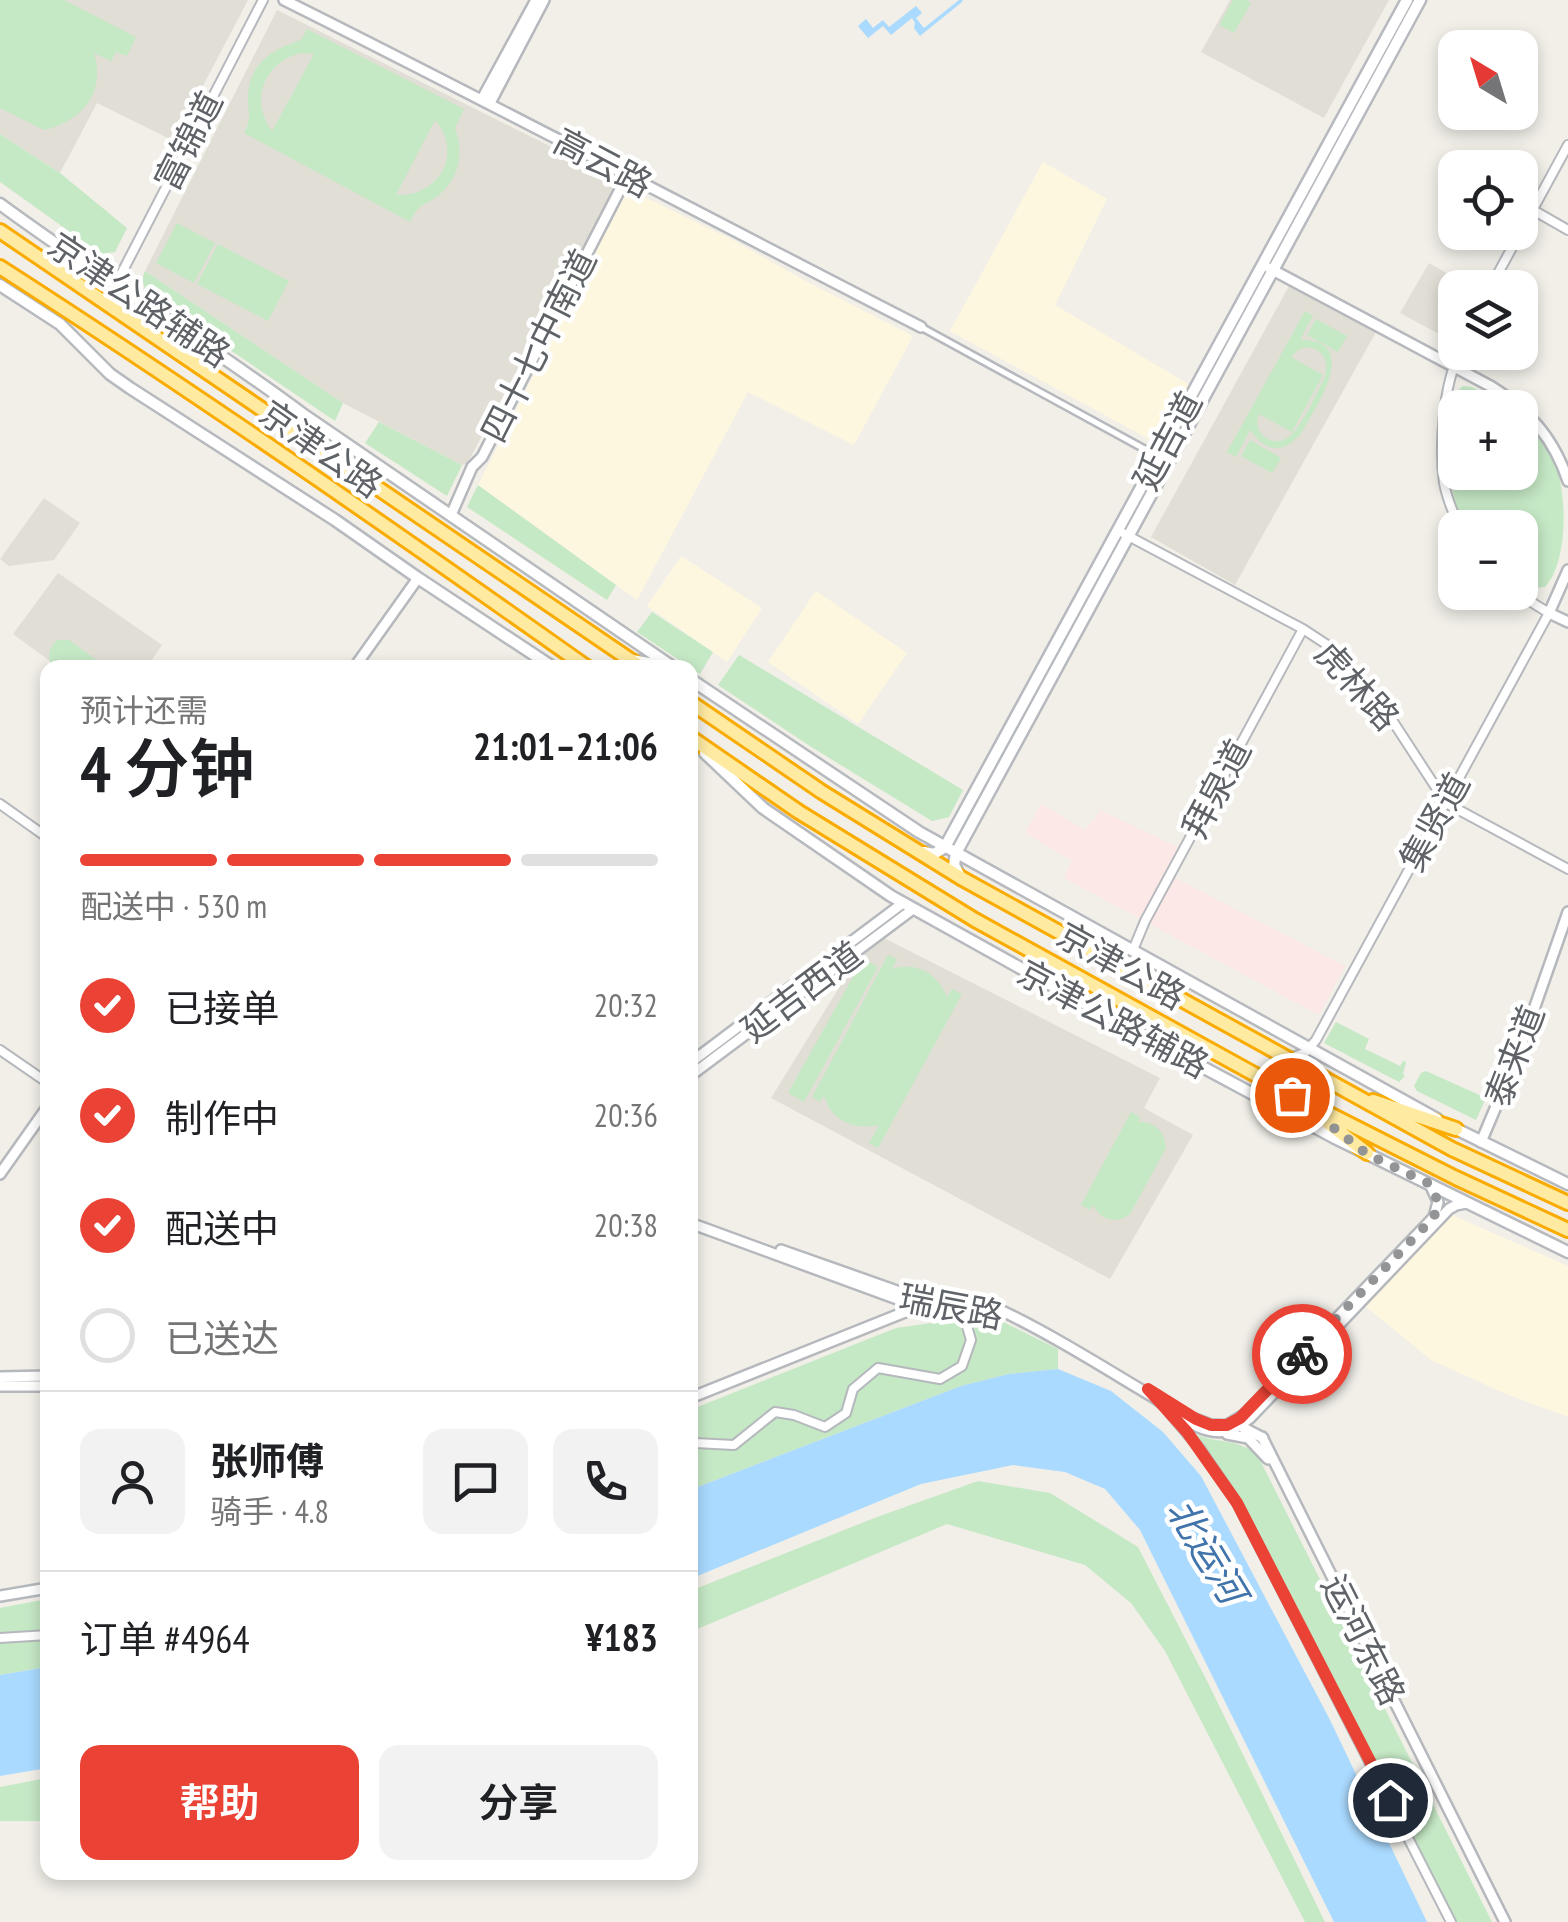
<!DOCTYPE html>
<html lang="zh">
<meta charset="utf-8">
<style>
:root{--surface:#fff;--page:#f2f2f2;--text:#202124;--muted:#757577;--line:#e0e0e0;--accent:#ea4335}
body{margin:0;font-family:"PT Sans Narrow","Noto Sans SC",sans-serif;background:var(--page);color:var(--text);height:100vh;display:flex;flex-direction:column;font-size:38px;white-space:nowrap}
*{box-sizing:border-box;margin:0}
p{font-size:32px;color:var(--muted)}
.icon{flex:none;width:55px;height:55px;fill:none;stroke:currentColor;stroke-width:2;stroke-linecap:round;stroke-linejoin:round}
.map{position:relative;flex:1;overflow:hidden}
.panel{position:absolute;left:40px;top:660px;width:658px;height:1220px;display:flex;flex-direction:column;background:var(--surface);border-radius:20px;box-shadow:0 5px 15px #0003}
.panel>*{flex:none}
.needle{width:65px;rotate:322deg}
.fabs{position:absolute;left:1438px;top:30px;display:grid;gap:20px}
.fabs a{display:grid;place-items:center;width:100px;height:100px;border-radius:20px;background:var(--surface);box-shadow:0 5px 15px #0003;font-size:50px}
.pin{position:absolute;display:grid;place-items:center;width:85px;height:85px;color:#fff;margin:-42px;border:5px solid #fff;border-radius:50%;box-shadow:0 2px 10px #0007}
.courier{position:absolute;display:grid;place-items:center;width:100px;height:100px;margin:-50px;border:8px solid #ea4335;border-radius:50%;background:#fff;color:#222;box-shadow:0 2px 12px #0007}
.head em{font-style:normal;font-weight:600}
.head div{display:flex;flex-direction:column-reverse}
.head{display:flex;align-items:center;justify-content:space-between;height:170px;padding:0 40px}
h1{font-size:65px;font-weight:600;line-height:75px}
.bar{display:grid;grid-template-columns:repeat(4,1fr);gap:15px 10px;align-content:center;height:120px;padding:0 40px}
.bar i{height:12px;border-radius:8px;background:var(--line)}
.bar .active{background:var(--accent)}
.bar p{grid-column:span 4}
.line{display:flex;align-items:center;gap:25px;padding:0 40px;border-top:2px solid var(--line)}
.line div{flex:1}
.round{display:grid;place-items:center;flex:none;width:105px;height:105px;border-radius:20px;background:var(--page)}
ol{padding:0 40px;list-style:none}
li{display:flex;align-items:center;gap:30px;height:110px}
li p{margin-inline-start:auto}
li .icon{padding:10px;border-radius:50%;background:var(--accent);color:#fff;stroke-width:4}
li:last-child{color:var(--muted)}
li i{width:55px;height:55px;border:5px solid var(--line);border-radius:50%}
.primary-button{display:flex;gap:20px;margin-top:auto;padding:20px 40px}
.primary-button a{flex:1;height:115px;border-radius:20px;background:var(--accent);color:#fff;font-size:40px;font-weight:600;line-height:115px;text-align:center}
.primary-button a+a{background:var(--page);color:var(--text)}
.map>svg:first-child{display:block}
.commercial{fill:#fef7e0}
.education{fill:#e1ded6}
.medical{fill:#fce8e6}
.green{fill:#c5e8c5;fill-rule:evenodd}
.water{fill:#aadaff}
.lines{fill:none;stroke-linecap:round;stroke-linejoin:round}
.pedestrian-casing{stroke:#b5b8bc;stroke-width:10}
.minor-casing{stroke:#b5b8bc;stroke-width:12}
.tertiary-casing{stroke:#b5b8bc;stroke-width:14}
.secondary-casing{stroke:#b6babf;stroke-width:15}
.trunk-casing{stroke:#f9ab00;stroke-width:18}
.pedestrian{stroke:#fff;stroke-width:5}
.minor{stroke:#fff;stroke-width:8}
.tertiary{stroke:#fff;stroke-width:9}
.secondary{stroke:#fff;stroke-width:10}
.trunk{stroke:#feeaa1;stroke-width:12}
.done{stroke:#929495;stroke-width:10;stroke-dasharray:0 18}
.route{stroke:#ea4335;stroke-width:12}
.labels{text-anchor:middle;stroke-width:9;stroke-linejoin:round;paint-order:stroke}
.street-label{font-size:35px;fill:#5f6368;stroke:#fff}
.water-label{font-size:38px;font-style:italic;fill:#4174aa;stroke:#fff}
</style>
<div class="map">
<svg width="1568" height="1922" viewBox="0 0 1568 1922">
<rect width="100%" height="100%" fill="#f1efe8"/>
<path class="commercial" d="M1043,162l64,37 -52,106 135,80 -32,59 -208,-113z
M628,189l105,51 67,38 113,58 -59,109 -106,-53 -111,208 -159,-115z
M681,556l81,52 -35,54 -80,-56z
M816,591l91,62 -49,71 -90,-62z
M1452,1215l116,51v151l-62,-23 -75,-34 -67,-55z"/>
<path class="education" d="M0,0h248l-74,141 -77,-38 -37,70 -60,-39z
M1230,0h159l-65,118 -123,-66z
M277,10l339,169 2,3 -151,282 -5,1 -119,-62 -198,-132z
M1429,263l42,24 -16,1v47l-3,6 -52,-28z
M1289,286l87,46 -141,253 -84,-48z
M44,498l36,25 -26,37 -45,6 -9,-7z
M58,573l104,72 -15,22h-89l-45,-33z
M882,937l278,141 -16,30 49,27 -83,144 -339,-181 82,-133z"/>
<path class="medical" d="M1041,804l44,26 16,-20 82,40 -13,25 175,91 -26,49 -255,-137 8,-17 -47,-28z"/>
<path class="green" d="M0,0h64l72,37 -9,19 -11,-4 -5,9 -17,-8c12,40 -12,68 -50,77l-44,-22z
M1233,0h13l5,3 -17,30 -15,-8z
M307,29l157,80 -9,19c9,24 5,49 -16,67 -16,13 -18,5 -29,27l-166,-89c7,-13 5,-17 4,-31 -1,-37 22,-52 53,-62zM301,53l13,1 -42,77c-23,-30 -8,-69 29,-78zM435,120c29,33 4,77 -39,75z
M0,134l60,39 67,55 -12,24 -14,2 -101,-72z
M177,223l38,20 -21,40 -38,-20z
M218,244l71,37 -21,40 -71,-37z
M145,271l198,132 -8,18 -189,-128 -4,-14z
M1305,311l8,5 -13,24c64,-1 14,70 0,95 -19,20 -35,16 -50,-5l-14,27 -9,-5zM1306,347c17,1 23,14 19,30 -10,18 -19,42 -33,57 -16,17 -41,1 -33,-20l33,18 31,-57 -32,-18 7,-7z
M1316,319l31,17 -9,16 -31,-17z
M1463,386l9,1 36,20 -53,1v64h65v-56c13,13 26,27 34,44 14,33 14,103 -9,127l-14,1 -11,-4v-56h-56l-1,-3c-18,-43 -15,-85 -9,-131z
M379,422l83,43 -15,31 -82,-53z
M1250,440l31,18 -9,15 -31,-17z
M478,485l138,100 -9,15 -140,-93z
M652,612l61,40 -13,22 -63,-42z
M57,640h12l37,27h-48l-8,-5c-2,-10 0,-15 7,-22z
M739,655l224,135 -14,27 -17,4 -119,-73 -95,-63z
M888,955l9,4 -5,10c25,-8 46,5 55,28l5,-8 10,5 -84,154 -9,-5 10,-18c-24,5 -47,-3 -55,-29l-4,6 -8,-5z
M863,959l15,8 -74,135 -16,-9z
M1336,1022l33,17 -4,10 35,17 3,-5 3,1 -3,12 2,2 -6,6 -75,-39z
M1426,1071l60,27 -10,22 -59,-29 -3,-5 7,-13z
M1131,1112l9,5 -2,5c17,-1 27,10 28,26l-36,66c-14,11 -29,6 -37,-9l-3,5 -9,-5z
M989,1315l69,34v20l-49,5 -48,12 -271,104v-80l206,-82z
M1195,1434c22,10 45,4 63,22l234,466h-36l-216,-419z
M978,1481l72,12 88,54 69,134 118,241h-20l-140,-271 -34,-48 -46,-38 -138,-41 -257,108v-41l187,-74z
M47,1599v68l-47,8v-67z
M47,1778v43h-47v-34z"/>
<path class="water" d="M959,0h4l-1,2 -42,34 -6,-8 1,-5 -3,-5 -21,17 -8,-9 -15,12 -10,-12 8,-7 7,9 10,-8 6,7 27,-21 6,7 -6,5 8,10z
M1058,1369l53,22 52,41 38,44 128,242 98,204h-93l-194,-392 -35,-41 -40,-17 -52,-7 -92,19 -231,95v-89l271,-104 48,-12z
M47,1667v101l-47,8v-101z"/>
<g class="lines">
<defs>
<path id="pedestrian" d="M921,327l238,130"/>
<path id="minor" d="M1533,210l35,20
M116,284l147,-284
M1490,288l78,-143
M1460,528c-7,-15 -13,-29 -16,-45 -5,-36 -1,-98 16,-131
M1119,531l184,98 29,19 29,32 31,40 54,83 122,66
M0,804l48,34
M1133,950l12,-29 158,-292
M0,1050l48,33
M1290,1058l15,-5 11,-13 233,-427 -34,-21
M1168,1411l33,39 36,53 214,419
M690,1447l5,-4 39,2 41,-33 19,3 31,12 21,-14 7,-24 25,-21 62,11 22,-13 9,-26 -10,-34
M0,1638l48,-3"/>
<path id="tertiary" d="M284,0c213,106 424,218 637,327
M482,99l54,-99
M490,103l54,-103
M47,259l43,10
M1269,268l223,119c38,24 62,52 76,94
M451,515l21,-48 10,-10 145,-281
M1568,570l-19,43 19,9
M354,668l64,-90
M690,1063l213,-160
M690,1076l223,-167
M1481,1142l38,-90 49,-140
M0,1174l48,-68
M690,1223l229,84c27,4 54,-5 81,3 51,24 106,59 155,88 17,11 33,27 52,32 18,5 29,-1 43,-12l199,-209 7,-4 10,-2
M781,1250l150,53
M0,1377l48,-1
M0,1386h48
M690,1398l230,-92
M1195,1419l16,6 29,1 23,12
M1229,1424l15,-9 190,-198 4,-15 -8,-18
M1227,1434l21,4 20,21
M1262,1437l243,485
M0,1596l48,-8"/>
<path id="secondary" d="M0,204c99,73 205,137 304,211l370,253
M0,285l60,39 50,50 20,14 205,132 83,58 136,90
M632,660l38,7
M690,679l229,153 518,287
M705,753l58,55 128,88 194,108 250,134 233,114
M924,852l10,2 11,-7c156,-282 308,-565 462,-847
M961,878l-7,-13 2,-12 464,-853
M1452,1127l116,57"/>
<path id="trunk" d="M0,231l642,437
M0,267c199,128 394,264 588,401
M690,702l132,90 139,86 491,271 116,54
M690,737l109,75 176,108 317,175 164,83 112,52
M1373,1101l83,28
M1314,1112l53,41"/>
</defs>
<use href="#pedestrian" class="pedestrian-casing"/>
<use href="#minor" class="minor-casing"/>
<use href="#tertiary" class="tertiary-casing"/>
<use href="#secondary" class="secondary-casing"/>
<use href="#trunk" class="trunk-casing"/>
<use href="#pedestrian" class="pedestrian"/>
<use href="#minor" class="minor"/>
<use href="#tertiary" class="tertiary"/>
<use href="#secondary" class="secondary"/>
<use href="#trunk" class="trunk"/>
</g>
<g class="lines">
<path class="done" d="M1292,1095l75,59 63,30 8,18 -4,15 -132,137"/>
<path class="route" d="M1302,1354l-62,64 -13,7h-16l-15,-6 -48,-30 39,43 50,71 153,297"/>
</g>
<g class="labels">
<g class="street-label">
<text transform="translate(189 141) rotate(-63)" y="12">富锦道</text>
<text transform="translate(603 163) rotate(28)" y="12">高云路</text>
<text transform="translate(139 300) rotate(34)" y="12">京津公路辅路</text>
<text transform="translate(539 346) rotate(-63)" y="12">四十七中南道</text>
<text transform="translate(1168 441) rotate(-62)" y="12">延吉道</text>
<text transform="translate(321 449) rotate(35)" y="12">京津公路</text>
<text transform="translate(1357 686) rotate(48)" y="12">虎林路</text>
<text transform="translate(1217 789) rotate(-62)" y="12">拜泉道</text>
<text transform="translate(1435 822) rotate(-61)" y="12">集贤道</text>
<text transform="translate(1121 966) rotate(29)" y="12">京津公路</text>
<text transform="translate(802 992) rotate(-37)" y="12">延吉西道</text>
<text transform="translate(1113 1019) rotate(28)" y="12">京津公路辅路</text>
<text transform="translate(1515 1056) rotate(-69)" y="12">泰来道</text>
<text transform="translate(951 1307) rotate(11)" y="12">瑞辰路</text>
<text transform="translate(1363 1640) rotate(63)" y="12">运河东路</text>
</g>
<g class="water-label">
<text transform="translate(1206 1551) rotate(59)" y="13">北运河</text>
</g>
</g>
</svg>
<div class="fabs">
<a><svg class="needle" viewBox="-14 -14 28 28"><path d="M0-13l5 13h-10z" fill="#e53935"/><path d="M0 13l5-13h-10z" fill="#757577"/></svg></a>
<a><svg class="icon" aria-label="locate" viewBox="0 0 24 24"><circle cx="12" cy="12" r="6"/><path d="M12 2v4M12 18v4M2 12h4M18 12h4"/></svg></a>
<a><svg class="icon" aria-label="layers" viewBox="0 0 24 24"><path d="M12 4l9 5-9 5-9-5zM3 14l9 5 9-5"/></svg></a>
<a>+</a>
<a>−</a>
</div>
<div class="pin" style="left:1292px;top:1095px;background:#ea580c"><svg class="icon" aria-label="bag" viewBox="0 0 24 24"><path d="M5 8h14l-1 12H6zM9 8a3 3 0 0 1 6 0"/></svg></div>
<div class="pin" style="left:1390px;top:1800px;background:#1f2937"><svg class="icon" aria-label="home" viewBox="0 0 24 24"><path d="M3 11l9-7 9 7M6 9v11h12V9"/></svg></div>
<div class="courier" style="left:1302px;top:1354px"><svg class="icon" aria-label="bike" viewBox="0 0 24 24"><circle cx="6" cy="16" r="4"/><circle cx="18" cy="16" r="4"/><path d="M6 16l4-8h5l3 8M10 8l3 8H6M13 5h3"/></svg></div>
<section class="panel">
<div class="head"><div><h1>4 分钟</h1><p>预计还需</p></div><em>21:01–21:06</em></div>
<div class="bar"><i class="active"></i><i class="active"></i><i class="active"></i><i></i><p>配送中 · 530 m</p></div>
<ol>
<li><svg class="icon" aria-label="check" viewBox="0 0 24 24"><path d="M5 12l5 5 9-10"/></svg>已接单<p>20:32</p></li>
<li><svg class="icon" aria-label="check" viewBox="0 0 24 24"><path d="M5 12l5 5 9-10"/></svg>制作中<p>20:36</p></li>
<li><svg class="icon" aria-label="check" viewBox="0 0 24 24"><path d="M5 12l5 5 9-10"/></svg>配送中<p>20:38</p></li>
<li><i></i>已送达</li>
</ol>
<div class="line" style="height:180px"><a class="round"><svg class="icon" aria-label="person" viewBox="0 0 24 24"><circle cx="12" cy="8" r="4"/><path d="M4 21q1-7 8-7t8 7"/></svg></a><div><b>张师傅</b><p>骑手 · 4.8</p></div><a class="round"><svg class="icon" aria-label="chat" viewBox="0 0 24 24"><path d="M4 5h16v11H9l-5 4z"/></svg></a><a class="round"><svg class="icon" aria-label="phone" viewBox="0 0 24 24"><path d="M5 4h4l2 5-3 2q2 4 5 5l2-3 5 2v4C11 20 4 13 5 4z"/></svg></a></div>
<div class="line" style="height:130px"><div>订单 #4964</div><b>¥183</b></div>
<div class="primary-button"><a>帮助</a><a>分享</a></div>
</section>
</div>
